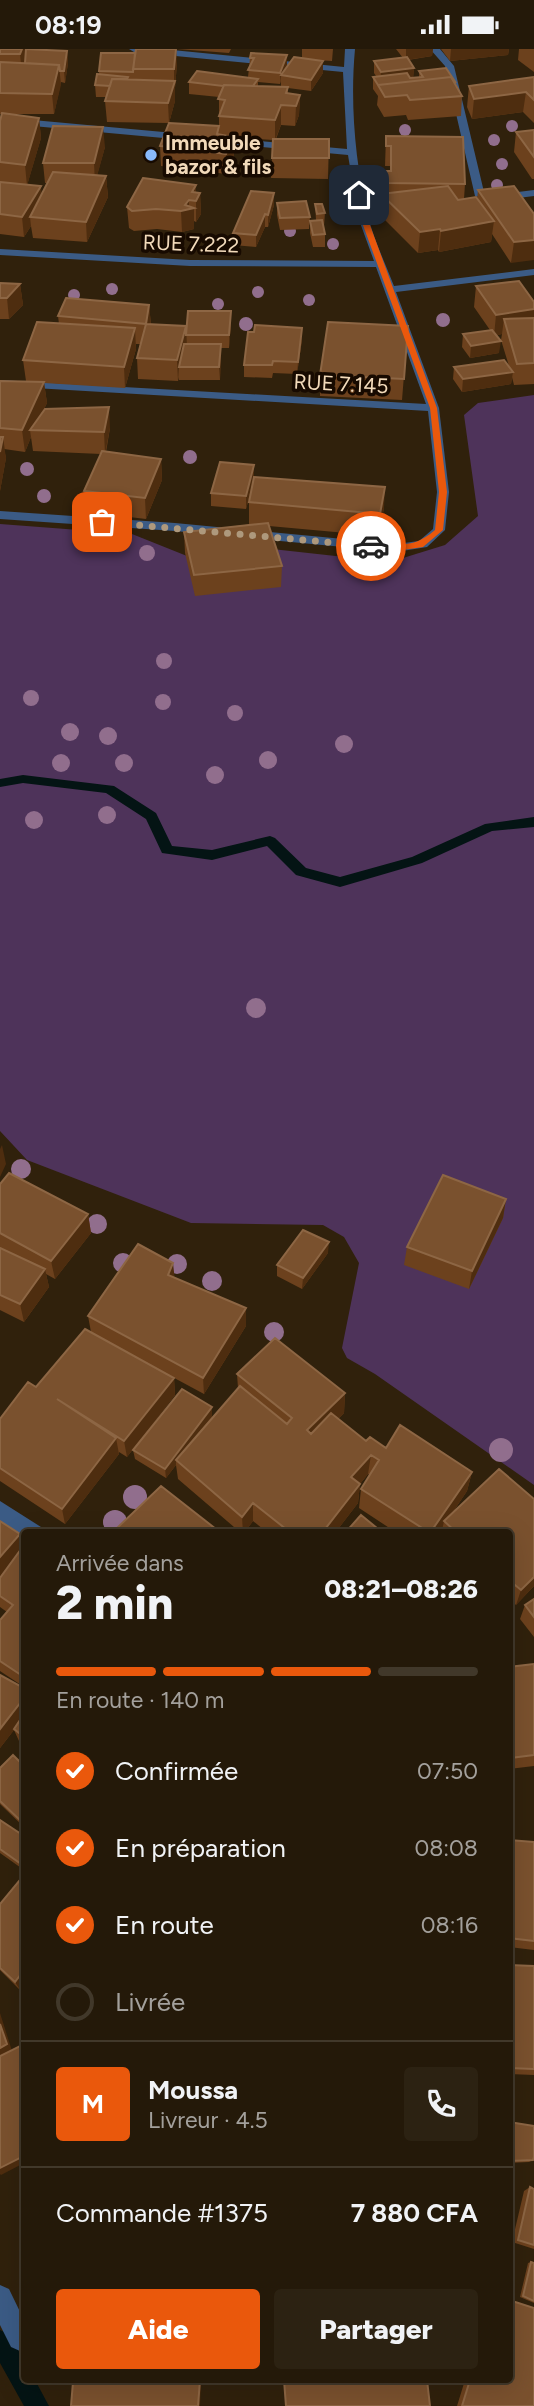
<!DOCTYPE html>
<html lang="fr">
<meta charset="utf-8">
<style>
:root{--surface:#241909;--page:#2c2212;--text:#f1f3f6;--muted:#a3a09c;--line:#41382a;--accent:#ea580c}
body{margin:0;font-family:Figtree,sans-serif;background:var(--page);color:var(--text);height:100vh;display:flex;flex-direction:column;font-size:26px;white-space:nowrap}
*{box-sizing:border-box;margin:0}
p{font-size:23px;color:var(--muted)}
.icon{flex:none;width:38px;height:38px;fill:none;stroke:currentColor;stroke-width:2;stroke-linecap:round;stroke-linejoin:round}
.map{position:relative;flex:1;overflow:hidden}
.sheet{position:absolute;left:21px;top:1480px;width:492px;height:854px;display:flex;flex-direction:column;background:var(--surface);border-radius:7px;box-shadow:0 7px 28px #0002,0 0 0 2px var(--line)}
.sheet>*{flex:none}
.pin{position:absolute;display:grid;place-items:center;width:60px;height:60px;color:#fff;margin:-30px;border-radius:14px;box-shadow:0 4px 10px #0006}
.courier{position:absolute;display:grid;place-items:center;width:70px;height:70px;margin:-35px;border:5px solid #ea580c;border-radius:50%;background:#fff;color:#222;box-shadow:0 2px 9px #0007}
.overview em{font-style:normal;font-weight:800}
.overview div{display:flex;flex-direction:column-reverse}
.overview{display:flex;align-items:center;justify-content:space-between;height:119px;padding:0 35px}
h1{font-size:46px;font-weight:800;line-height:52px}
.bar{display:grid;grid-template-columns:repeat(4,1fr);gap:10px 7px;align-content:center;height:84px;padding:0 35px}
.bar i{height:9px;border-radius:5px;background:var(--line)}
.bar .current{background:var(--accent)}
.bar p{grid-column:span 4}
.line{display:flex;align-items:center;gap:18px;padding:0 35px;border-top:2px solid var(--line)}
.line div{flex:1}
.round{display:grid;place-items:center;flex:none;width:74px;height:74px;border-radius:7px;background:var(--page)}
ol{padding:0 35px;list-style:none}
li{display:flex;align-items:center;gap:21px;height:77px}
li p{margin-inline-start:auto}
li .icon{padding:7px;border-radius:50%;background:var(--accent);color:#fff;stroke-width:4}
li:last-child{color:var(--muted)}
li i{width:38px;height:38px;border:4px solid var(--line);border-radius:50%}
.action{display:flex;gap:14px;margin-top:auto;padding:14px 35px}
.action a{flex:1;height:80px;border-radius:7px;background:var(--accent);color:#fff;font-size:28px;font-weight:800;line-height:80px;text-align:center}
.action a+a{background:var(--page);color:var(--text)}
.status{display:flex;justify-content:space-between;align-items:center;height:49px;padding:0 35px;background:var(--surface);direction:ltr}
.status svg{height:19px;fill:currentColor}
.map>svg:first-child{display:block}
.green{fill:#4e335a}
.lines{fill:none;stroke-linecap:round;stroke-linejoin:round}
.stream{fill:#041414;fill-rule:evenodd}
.street{fill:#3b5b85;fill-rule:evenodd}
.tree{fill:#916e8d}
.wall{fill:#6c411d;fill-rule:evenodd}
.shaded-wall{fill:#4e2d0f}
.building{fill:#7a512e;stroke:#8d6644;stroke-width:2}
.route{fill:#ea580c}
.done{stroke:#ae997d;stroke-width:7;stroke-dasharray:0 12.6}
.poi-dot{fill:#88bafc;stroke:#170a00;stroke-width:2.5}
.labels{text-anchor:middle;stroke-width:7;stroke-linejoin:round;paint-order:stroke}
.far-poi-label{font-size:21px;font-weight:bold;fill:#f2daba;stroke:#170a00;text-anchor:start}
.far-street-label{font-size:21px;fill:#f2daba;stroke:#170a00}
</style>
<div class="status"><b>08:19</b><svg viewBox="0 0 49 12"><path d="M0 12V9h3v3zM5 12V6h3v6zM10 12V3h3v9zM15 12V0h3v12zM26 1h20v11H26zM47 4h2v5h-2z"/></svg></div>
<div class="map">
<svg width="534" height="2357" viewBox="0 0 534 2357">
<rect width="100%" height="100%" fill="#30210c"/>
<path class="green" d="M534,346v1090l-159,-111 -28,-16 -5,-10 17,-85 -15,-26 -21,-12 -132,-2 -164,-63 -27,-29v-607l132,10 80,32 60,-17 118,13 55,-17 33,-29 -14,-101 14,-12z"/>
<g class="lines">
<path class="stream" d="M23,726l91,11 42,27 16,33 40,4 58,-14 5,2 31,30 34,9 72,-20 73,-33 49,-7v10l-42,4 -70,32 -82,24 -44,-12 -29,-29 -55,14 -50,-7 -16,-34 -40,-26 -83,-10 -23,4v-8z
M0,2281c18,7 24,32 24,50h11l14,26h-25l-24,-43z"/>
<path class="street" d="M129,0h33l182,18 1,-18h10c-5,54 0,114 13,167 6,24 17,47 26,70l140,-17v6l-138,17 43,116 10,84 -4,38 -18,17 -31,5 -221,-21 -175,-12v-8l175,12 221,21 23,-3 14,-12 4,-37 -9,-81 -428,-25v-6l426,24 -50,-137 -186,-1 -190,-11v-6l190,11 184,1 -16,-44 -10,-62 -348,-32v-6l347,32 -4,-77 -209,-20z
M430,0h10l14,17 30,126 9,3 41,-5v6l-41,5 -18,-5 -30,-130z
M0,1452l41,26 3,6h-20v5l-24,-17z
M0,2236l9,4 15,31v29l-4,2 -9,-4 -11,-22z"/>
</g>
<g class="tree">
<circle cx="512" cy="77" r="6"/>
<circle cx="405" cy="81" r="6"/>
<circle cx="494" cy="91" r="6"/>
<circle cx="502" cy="115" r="6"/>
<circle cx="497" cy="136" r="6"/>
<circle cx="290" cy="182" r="6"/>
<circle cx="333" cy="195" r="6"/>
<circle cx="112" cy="240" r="6"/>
<circle cx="258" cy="243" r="6"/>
<circle cx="74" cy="246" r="6"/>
<circle cx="309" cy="251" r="6"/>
<circle cx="218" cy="255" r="6"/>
<circle cx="443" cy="271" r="7"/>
<circle cx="246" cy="275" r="7"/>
<circle cx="190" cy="408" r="7"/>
<circle cx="27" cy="420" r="7"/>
<circle cx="44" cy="447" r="7"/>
<circle cx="365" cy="492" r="8"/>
<circle cx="147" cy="504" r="8"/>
<circle cx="164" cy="612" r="8"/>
<circle cx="31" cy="649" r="8"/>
<circle cx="163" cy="653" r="8"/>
<circle cx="235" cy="664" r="8"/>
<circle cx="70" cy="683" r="9"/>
<circle cx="108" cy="687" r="9"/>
<circle cx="344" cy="695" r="9"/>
<circle cx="268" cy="711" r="9"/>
<circle cx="61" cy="714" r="9"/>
<circle cx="124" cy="714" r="9"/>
<circle cx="215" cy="726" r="9"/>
<circle cx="107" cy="766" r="9"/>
<circle cx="34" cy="771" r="9"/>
<circle cx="256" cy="959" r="10"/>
<circle cx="21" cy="1120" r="10"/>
<circle cx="97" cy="1175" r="10"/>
<circle cx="123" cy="1214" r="10"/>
<circle cx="177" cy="1215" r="10"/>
<circle cx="212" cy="1232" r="10"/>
<circle cx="274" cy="1283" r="10"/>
<circle cx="501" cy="1401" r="12"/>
<circle cx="135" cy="1448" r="12"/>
<circle cx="115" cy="1473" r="12"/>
</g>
<path class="wall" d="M0,0l67,2 1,12 -3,20 -4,-1 -7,32h-49l34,4 2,20 -14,47 15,9 5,-11h-2l-2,-20 62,-16 -8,28 9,1 2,21 -21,45 -54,-4 -2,-12 -7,11 -24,-3v-113l2,-7h-2z
M177,0h54l-2,4z
M302,0h31l-1,12 -17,-1 8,13 -12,18 -23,-3v6l12,1 -1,20 -4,11 -14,-1 -5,14h53l-1,40 -57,-1 2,-38 -42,-3h2l1,21 -8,16 -65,-8 -1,-20 59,-20v-29l-30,-3v-12l59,-5 2,-19 37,9 15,-9zM281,32v6l-23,-1v-4l22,2z
M396,0h37l-1,7 -24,4 6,8 -1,10 6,-1v-6l37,13 6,12 -1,20 -53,4 -2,-5 -22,2 -7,-12 1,-9 -5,-7v-12l3,-1 -2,-3v-12l29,-3z
M441,0h68l-1,6 -58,6z
M519,0h15v23l-16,-12z
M177,14l-2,25v13l-6,22 -62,-1 -2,-21 1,-4h-10l-1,-12 4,-11v-3z
M534,28v46l-11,-11 -51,7 -5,-12 2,-21z
M534,81v49h-2l-18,-27 2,-20z
M386,87l79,48 -1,15 13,1 1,-10 56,24 -23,49 -19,-29 -1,8 -52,10 -1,-2 -20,3 -38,-38 1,-21h3l1,-23h5v-5h-5z
M196,136v8h4l1,21 -5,8 -2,-1v8l-12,3 -25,-3 -23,2 -5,-3 -2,-21z
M274,144v12l-6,22h-3l-9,20 -23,-2v-12z
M277,154l33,14 -1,12 -29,1 -3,-15z
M315,155l10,9 -1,13h-1l2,8v13h-12l-3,-14v-12l6,-1z
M0,234l20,1 3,21 -14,14h-9z
M476,237l58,16v82l-20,1 -2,-8 -1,7 -49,8 -9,-13 1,-12 55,-1 -8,-26 1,-6 -5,1 2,18 -29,5 -8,-11 1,-13 27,-4 -16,-23z
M149,256l2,19 35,11 45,-12 -2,25h-8l-1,32h-41v-3l-1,4 -40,-2 -1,-21 3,-14h-4v5l-11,39 -81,-5 3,20 -5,10 68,15 -4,24 55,7 1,21 -16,39 -60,-7 -2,-21 17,-37 -68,-3 -2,-14 -6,15 -21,-3 2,9 -6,33v-110l38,1 -12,-1 -3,-21 36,-36 -1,-8z
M408,277l-6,74 -82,-4v-21z
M302,291l-5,34 -24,-1 -1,5 -28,-1v-12z
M254,416v12l130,31 -5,28 -110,-10 13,40 -1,21 -86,9 -10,-43 -1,-21 69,-8h-4v-22l5,-22 -8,29 -35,-3v-13z
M0,1135l88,30 3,19 -36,46 -9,-5 3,13 -25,35 -24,-12z
M506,1150l-3,19 -34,71 -65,-24 3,-18z
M328,1204l-26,36 -25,-13v-11z
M174,1228l72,49 -42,68 -52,-28 22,12 1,17 -48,62 -8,-5v2l-54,70 -65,-43v-62l36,-32 55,-55 -3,-16z
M275,1289l70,55 -1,20 -6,6 28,22 4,-4 16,11 14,-23 72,47 -5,19 -16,24 48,-46 35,30v87l-18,19 -7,-7v-65h-67l1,-7 -4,7h-42l-38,-25 2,-19 9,-14 -2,-1 -8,10 -2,19 -23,30h-67l-15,-12 -9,12h-3l-63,-54 -2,-14 -10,13 -31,-19 -2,-9 49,-61 30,18v10l-4,5 30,-34 -1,-14z
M0,1472l24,25v-1v142l-24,-16v-51l7,-8 -7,-5z
M534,1550v38l-14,-18 5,-14z
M534,1615v102l-25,3v-102z
M0,1626l24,13v57l-5,-4 -5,-11 -14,18z
M24,1717v61l-24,-23v-36z
M0,1771l24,16v34l-24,-17z
M509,1791l25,2v108l-25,-3z
M0,1855l20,86 -20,-20z
M509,1916l25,1v109l-25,-1z
M509,2073l24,38 -4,2 -20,1z
M530,2138l4,2v60l-22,-7 12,-51z
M531,2213l3,1v40l-14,-6 8,-34z
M465,2331h44l25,26h-77z"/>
<path class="shaded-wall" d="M22,0h7l-7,25 -2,-20z
M176,0l1,14 -2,25v13l-6,22 -1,-20 6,-22v-12z
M406,0h27l-1,7 -26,4z
M451,0h58l-1,6 -58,6z
M67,2l1,12 -3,20 -1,-12z
M287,6v12l-6,8 -1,9v-11z
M323,12v12l-12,18v-11z
M59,16l2,20 -7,29 -2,-20z
M414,19l-1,12 -33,3 1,-11z
M526,43l-3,20 -51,7 2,-20z
M300,46l-1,20 -4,11 1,-20z
M281,56v20l-6,15v-20z
M39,69l2,20 -14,48 -2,-21z
M103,78l2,20 -10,37 -1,-21z
M233,88l1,21 -8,16v-20z
M106,127l2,21 -21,45 -1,-20z
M196,136v15l4,-7 1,21 -5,8v-21l-4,-9z
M41,137l2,21 -13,10 1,9 -7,11 -2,-20z
M274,144v12l-6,22v-12z
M189,151v9l5,-1v21l-12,3 -1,-21z
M265,165v13l-9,20v-12z
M494,172l-3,21 -52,10 2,-21z
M440,180l-2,21 -20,3 2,-21z
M534,191v20l-23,3 3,-21z
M20,235l3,21 -14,14 -2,-21z
M149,256l2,21 -5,-2z
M534,260v21l-30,-11 -2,15 -8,2 2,-21z
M231,262v12l-2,25v-13z
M186,277l1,21 -8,20 -1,14 -1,-21z
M135,279l1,21 -11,39 -1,-21z
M302,279v12l-5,34 1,-12z
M501,292l-2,12 -29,5 1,-12z
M221,295v13l-1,23 -1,-13z
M513,323l-2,12 -49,8 1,-13z
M44,333l3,21 -13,27h-4l1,7 -6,15 -3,-22z
M109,358l1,21 -5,26 -1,-22z
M3,388l3,21 -6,33v-39z
M161,410l1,21 -16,39 -1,-21z
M254,416v12l-8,32v-13z
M385,438l-1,21 -5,28 1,-22z
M2,1096l4,19 -6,13v-28z
M506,1150l-3,19 -34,71 3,-18z
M88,1165l3,19 -36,46 -4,-18z
M329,1193l-1,11 -26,36 1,-11z
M173,1214l2,18 -7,-6z
M45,1220l4,18 -25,35 -4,-18z
M246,1259v18l-42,68 -1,-16z
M174,1329l1,17 -48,62 -3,-16z
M345,1344l-1,20 -37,37v-20z
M212,1358v10l-36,43v5l-10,13 -1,-9z
M116,1389l3,16 -54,70 -3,-15z
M371,1406l-3,19 -8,10 -2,19 -23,30h-13l29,-56z
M472,1423l-5,19 -21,31 -2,-1 -1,5 -4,7h-9z
M253,1454v18l-9,12h-1l-1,-16z
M20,1485l4,15 -24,29v-21z
M534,1528v9l-18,19 5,-15z
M24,1649v19l-24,31v-19z
M24,1921v14l-4,6 -5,-8z
M0,1964l12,38 -12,7z
M24,2107v7l-23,12 -1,-1v-6z
M200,2331h1l-1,26h-2z"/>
<path class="building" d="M0,0h22l-2,5h-20z
M26,0l41,2 -3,20h-4l-1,-6 -34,-2z
M136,0h40l-2,20h-41z
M101,4h34l-2,19 -34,-1z
M251,4l36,2 -7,18 -32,-3 6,-12h-4z
M294,8l29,4 -12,19 -30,-5z
M407,8l7,11 -33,4 -7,-11z
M0,13l59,3 -7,29 -52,-1z
M446,19l10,15 -5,-6 -73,8 -5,-8 34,-4 3,5 13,-1 -4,-6z
M197,22l61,8 -5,7 -29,-1 -1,1 -34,-4z
M97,25l31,3 -1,2h-15l-2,7 -15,-1z
M451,28l11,19 -52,4 -3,-5 -22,2 -7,-12z
M534,28v23l-8,-8 -52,7 -5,-13z
M112,30l63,2 -7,22 -63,-2z
M224,36l64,2 -2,6 14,2 -4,11 -15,-1 -6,15 -56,-4 6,-16 -7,-1z
M2,64l37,5 -14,47 -25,-3v-41z
M169,74l50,3 -2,8 16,3 -7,17 -66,-8z
M53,77l50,1 -9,36h-51z
M534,81v27l-18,-25z
M386,87l77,1 2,47 -79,-1 -1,-12h6v-25h-5z
M273,90h56v19h-57z
M53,123l53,4 -20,46 -56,-5z
M143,129l53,7 -4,7 8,1 -4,8 -7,-1 -4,5 9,3 -13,3 -25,-2 -24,2 -5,-4z
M0,133l41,4 -19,31 -22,-3z
M448,137l10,14 18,-3 18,24 -53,10 -1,-2 -20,3 -39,-38z
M514,137l20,28v26l-20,2 -36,-52z
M251,142l23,2 -6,22 -3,-1 -9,21 -23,-2z
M306,152l4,16 -30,1 -3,-15z
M315,155h7l3,9 -8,1z
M322,171l3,14 -12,1 -3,-14z
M519,232l15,21v7l-38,6 -20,-29z
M0,234l20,1 -13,14h-7z
M66,249l83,7 -3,19 40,2 -9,34 -40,-2 9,-34 -88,-8z
M188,262h43l-2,24h-43z
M534,269v45l-17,1 -13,-45z
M37,273l98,6 -11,39 -101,-7z
M328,273l80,4 -4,53 -84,-4z
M255,276l47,3 -4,34 -25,-1 -1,4h-28l4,-33h6z
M492,281l9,11 -30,5 -8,-12z
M184,295h37l-2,23h-40z
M504,311l9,12 -50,7 -9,-12z
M0,332l44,1 -22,48 -22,-2z
M109,358l-5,25 -74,-2 15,-21z
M0,388h3l-3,15z
M102,402l59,8 -16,39 -61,-7z
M220,413l34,3 -8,31 -35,-3z
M254,428l131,10 -5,27 -131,-12z
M268,474l14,43 -88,9 -10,-43z
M9,1124l79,41 -37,47 -51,-28v-49z
M443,1126l63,24 -34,72 -65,-24z
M303,1181l26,12 -26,36 -26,-13z
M138,1195l35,19 -5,12 78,33 -43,70 -115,-62z
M0,1199l45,21 -25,35 -20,-9z
M85,1280l89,49 -50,63 -67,-42 59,39 -54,71 -62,-41v-49l28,-37 8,5z
M275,1289l70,55 -38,37 4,4 20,-21 35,28 4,-4 16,11 14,-23 72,47 -42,61 -69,-44 18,-29 -8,-5 -20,22 9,7 -38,49h-31l-38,-30 -11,14 -66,-57 64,-74 47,38 5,-6 -55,-44z
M182,1340l30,18 -47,62 -32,-19z
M499,1420l35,30v78l-13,13 -12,-10v-47h-52l-13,-12z
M161,1437l60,47h-102l-3,-4z
M361,1466l22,18h-38z
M0,1472l20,13 -20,23z
M24,1496v132l-24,-16v-41l13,-15 -13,-9v-18z
M534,1550v18l-9,-12z
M534,1615v91l-24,3 -1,-91z
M0,1626l24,13v10l-24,31z
M24,1665v23l-10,-8z
M13,1706l11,11v58l-24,-23v-33z
M0,1771l24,16v30l-24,-17z
M509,1791l25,2v99l-25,-3z
M24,1826v95l-9,12 -15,-14v-64z
M509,1916l25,1v103l-25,-1z
M0,1975l7,20 -7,4z
M24,1995v112l-24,12v-112z
M509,2073l25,4v31l-1,3 -24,1z
M530,2138l4,2v56l-16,-5z
M531,2213l3,1v38l-11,-5z
M509,2251l25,8v98h-72l8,-26h39z
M117,2331h83l-2,26h-127l2,-24z
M284,2331h143l3,26h-144z"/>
<path class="route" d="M359,144l4,2 4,22 70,191 10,84 -4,38 -20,17 -27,4 -29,-5c22,-11 37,11 68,-16l4,-38 -9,-84 -70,-191 -4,-22z"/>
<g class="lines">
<path class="done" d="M102,473l269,24"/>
</g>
<circle class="poi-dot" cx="151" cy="106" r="7"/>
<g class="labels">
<g class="far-poi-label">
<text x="165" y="101">Immeuble<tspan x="165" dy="24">bazor &amp; fils</tspan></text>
</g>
<g class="far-street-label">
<text transform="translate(191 195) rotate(2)" y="7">RUE 7.222</text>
<text transform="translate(341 335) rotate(3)" y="7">RUE 7.145</text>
</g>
</g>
</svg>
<div class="pin" style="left:102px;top:473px;background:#ea580c"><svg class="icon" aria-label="bag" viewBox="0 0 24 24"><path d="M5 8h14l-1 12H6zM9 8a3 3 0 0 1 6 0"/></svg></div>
<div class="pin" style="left:359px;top:146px;background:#1f2937"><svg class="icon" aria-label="home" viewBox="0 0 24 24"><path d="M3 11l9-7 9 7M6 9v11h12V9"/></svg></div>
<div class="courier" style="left:371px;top:497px"><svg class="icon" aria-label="car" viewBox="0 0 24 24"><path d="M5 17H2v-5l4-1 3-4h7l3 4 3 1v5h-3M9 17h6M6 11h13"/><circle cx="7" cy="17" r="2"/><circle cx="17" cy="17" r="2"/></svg></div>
<section class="sheet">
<div class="overview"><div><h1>2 min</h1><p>Arrivée dans</p></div><em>08:21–08:26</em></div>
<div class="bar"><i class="current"></i><i class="current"></i><i class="current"></i><i></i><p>En route · 140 m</p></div>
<ol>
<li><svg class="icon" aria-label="check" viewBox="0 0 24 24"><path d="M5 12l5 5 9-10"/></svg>Confirmée<p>07:50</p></li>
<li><svg class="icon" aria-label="check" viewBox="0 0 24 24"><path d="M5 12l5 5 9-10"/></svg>En préparation<p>08:08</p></li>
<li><svg class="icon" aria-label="check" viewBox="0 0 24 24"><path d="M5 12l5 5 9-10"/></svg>En route<p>08:16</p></li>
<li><i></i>Livrée</li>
</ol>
<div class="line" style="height:126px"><b class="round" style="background:var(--accent);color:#fff">M</b><div><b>Moussa</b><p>Livreur · 4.5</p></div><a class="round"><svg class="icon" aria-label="phone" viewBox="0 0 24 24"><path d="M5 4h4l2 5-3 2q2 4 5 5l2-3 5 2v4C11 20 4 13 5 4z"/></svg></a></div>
<div class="line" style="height:91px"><div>Commande #1375</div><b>7 880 CFA</b></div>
<div class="action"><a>Aide</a><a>Partager</a></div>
</section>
</div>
